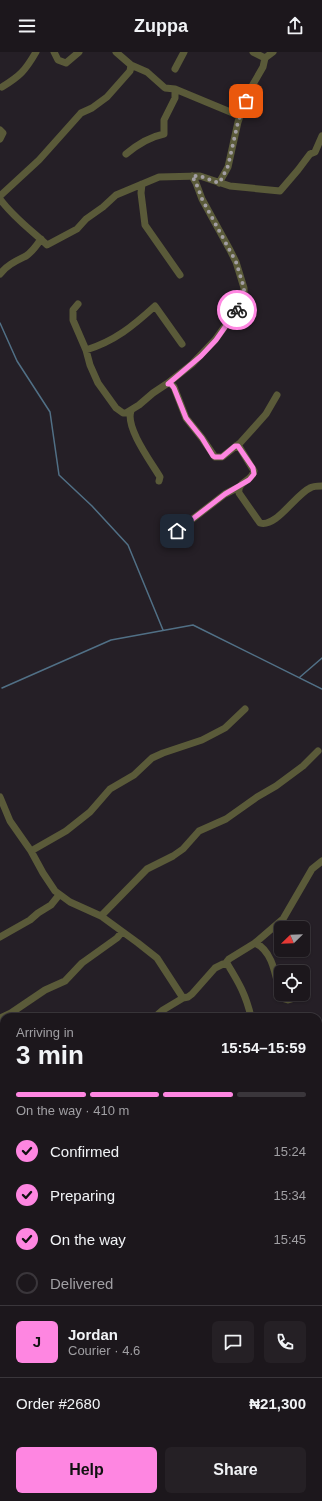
<!DOCTYPE html>
<meta charset="utf-8">
<style>
:root{--surface:#1c171c;--page:#252025;--text:#f1f3f6;--muted:#a09fa3;--line:#3a363b;--accent:#fe86e1}
body{margin:0;font-family:Arial,sans-serif;background:var(--page);color:var(--text);height:100vh;display:flex;flex-direction:column;font-size:15px;white-space:nowrap}
*{box-sizing:border-box;margin:0}
p{font-size:13px;color:var(--muted)}
.icon{flex:none;width:22px;height:22px;fill:none;stroke:currentColor;stroke-width:2;stroke-linecap:round;stroke-linejoin:round}
.map{position:relative;flex:1;overflow:hidden}
.sheet{position:absolute;left:0px;top:961px;width:322px;height:488px;display:flex;flex-direction:column;background:var(--surface);border-radius:12px 12px 0 0;box-shadow:0 1px 3px #0004,0 0 0 1px var(--line)}
.sheet>*{flex:none}
.needle{width:26px;rotate:247deg}
.controls{position:absolute;left:274px;top:869px;display:grid;gap:8px}
.controls a{display:grid;place-items:center;width:36px;height:36px;border-radius:6px;background:var(--surface);box-shadow:0 1px 3px #0004,0 0 0 1px var(--line);font-size:20px}
.pin{position:absolute;display:grid;place-items:center;width:34px;height:34px;color:#fff;margin:-17px;border-radius:8px;box-shadow:0 2px 6px #0006}
.courier{position:absolute;display:grid;place-items:center;width:40px;height:40px;margin:-20px;border:3px solid #fe86e1;border-radius:50%;background:#fff;color:#222;box-shadow:0 1px 5px #0007}
.headline em{font-style:normal;font-weight:600}
.headline div{display:flex;flex-direction:column-reverse}
.headline{display:flex;align-items:center;justify-content:space-between;height:68px;padding:0 16px}
h1{font-size:26px;font-weight:600;line-height:30px}
.bar{display:grid;grid-template-columns:repeat(4,1fr);gap:6px 4px;align-content:center;height:48px;padding:0 16px}
.bar i{height:5px;border-radius:3px;background:var(--line)}
.bar .active{background:var(--accent)}
.bar p{grid-column:span 4}
.line{display:flex;align-items:center;gap:10px;padding:0 16px;border-top:1px solid var(--line)}
.line div{flex:1}
.round{display:grid;place-items:center;flex:none;width:42px;height:42px;border-radius:6px;background:var(--page)}
ol{padding:0 16px;list-style:none}
li{display:flex;align-items:center;gap:12px;height:44px}
li p{margin-inline-start:auto}
li .icon{padding:4px;border-radius:50%;background:var(--accent);color:#111;stroke-width:4}
li:last-child{color:var(--muted)}
li i{width:22px;height:22px;border:2px solid var(--line);border-radius:50%}
.cta{display:flex;gap:8px;margin-top:auto;padding:8px 16px}
.cta a{flex:1;height:46px;border-radius:6px;background:var(--accent);color:#111;font-size:16px;font-weight:600;line-height:46px;text-align:center}
.cta a+a{background:var(--page);color:var(--text)}
header{display:flex;justify-content:space-between;align-items:center;height:52px;padding:0 16px;background:var(--surface);font-size:18px;font-weight:600}
.map>svg:first-child{display:block}
.lines{fill:none;stroke-linecap:round;stroke-linejoin:round}
.stream{stroke:#517086;stroke-width:1.5}
.minor{stroke:#5a5a39;stroke-width:7}
.done{stroke:#a29ea3;stroke-width:4;stroke-dasharray:0 7.2}
.route{stroke:#fe86e1;stroke-width:5}
</style>
<header><svg class="icon" aria-label="menu" viewBox="0 0 24 24"><path d="M4 6h16M4 12h16M4 18h16"/></svg>Zuppa<svg class="icon" aria-label="share" viewBox="0 0 24 24"><path d="M12 15V3M7 8l5-5 5 5M5 13v7h14v-7"/></svg></header>
<div class="map">
<svg width="322" height="1449" viewBox="0 0 322 1449">
<rect width="100%" height="100%" fill="#251f26"/>
<g class="lines">
<path class="stream" d="M0,271l17,38 33,51 9,63 33,31 36,39 35,85
M300,625l22,-19
M2,636l109,-48 82,-15 129,64"/>
<path class="minor" d="M54,0l4,8 8,3 13,-11
M116,0l15,13 16,7 18,16 10,1 65,27
M253,0l12,6
M175,17l9,-17
M2,35c18,-11 23,-16 34,-35
M0,78l3,3 -3,6
M126,102c12,-10 23,-17 38,-20v-14l11,-22v-9
M219,131l9,-16 10,-45 10,-29 15,-26 2,-9 8,-6
M142,132l-1,9 4,32 35,50
M0,144l39,-36 42,-47 11,-5 15,-11 23,-26 1,-6
M0,147c13,18 31,31 47,46l30,-16 9,-10 17,-12 13,-12 43,-18 41,-1 30,10 50,5 18,-21 12,-16 5,-2 7,-16
M0,222c7,-9 16,-13 26,-18 6,-4 11,-11 15,-17
M78,252l-5,6v10l13,30 4,15 8,18 18,25 7,5h3l13,-8 14,-12 15,-10 24,-19 23,-24 26,-36 3,-9v-7l-8,-26 -6,-12 -28,-51 -6,-16 -4,-7
M86,298c29,-9 47,-24 69,-44l27,38
M168,331l3,1 3,3 12,31 16,20 13,19h7l18,-14 26,-29 11,-19
M131,359c-6,16 20,51 29,66l-1,4
M236,394l4,2 14,23c-2,11 -17,10 -15,22l21,30c16,5 35,-28 50,-35 3,-2 8,-2 12,-2
M177,479l48,-37 14,-7
M0,745l10,24 21,30 12,22 12,18 15,11 31,14 37,27 19,15 26,40 5,-1 4,-3 23,-26 8,-4 5,1c11,18 18,30 23,52
M31,799l35,-20 24,-19 20,-23 24,-14 18,-17 11,-5 39,-13 23,-12 20,-19
M101,864l46,-47 26,-13 10,-7 16,-18 27,-12 31,-22 19,-11 27,-20 15,-15
M0,885l30,-17 8,-7 13,-8 8,-10
M255,891c19,8 21,37 26,55l7,2 7,-2
M225,912l4,-5 26,-16 28,-24 29,-50 10,-8
M155,965l8,-7 20,-12
M0,966l11,-5 34,-23 20,-9 17,-18 35,-25 5,-6
M0,1011l4,5
M0,1131l4,-4
M318,1313l4,3
M0,1347l4,3
M118,1445l5,4
M81,1449l4,-4"/>
</g>
<g class="lines">
<path class="done" d="M237,258l4,-6 3,-9v-7l-8,-26 -34,-63 -6,-16 -4,-7h8l19,7 1,-1 8,-16 10,-44 8,-21"/>
<path class="route" d="M177,479l48,-37 24,-14 5,-6 -1,-6 -15,-22h-3l-13,11h-7l-2,-1 -11,-18 -16,-20 -12,-30 -3,-4h-3l33,-28 15,-16 21,-30"/>
</g>
</svg>
<div class="controls">
<a><svg class="needle" viewBox="-14 -14 28 28"><path d="M0-13l5 13h-10z" fill="#e53935"/><path d="M0 13l5-13h-10z" fill="#a09fa3"/></svg></a>
<a><svg class="icon" aria-label="locate" viewBox="0 0 24 24"><circle cx="12" cy="12" r="6"/><path d="M12 2v4M12 18v4M2 12h4M18 12h4"/></svg></a>
</div>
<div class="pin" style="left:246px;top:49px;background:#ea580c"><svg class="icon" aria-label="bag" viewBox="0 0 24 24"><path d="M5 8h14l-1 12H6zM9 8a3 3 0 0 1 6 0"/></svg></div>
<div class="pin" style="left:177px;top:479px;background:#1f2937"><svg class="icon" aria-label="home" viewBox="0 0 24 24"><path d="M3 11l9-7 9 7M6 9v11h12V9"/></svg></div>
<div class="courier" style="left:237px;top:258px"><svg class="icon" aria-label="bike" viewBox="0 0 24 24"><circle cx="6" cy="16" r="4"/><circle cx="18" cy="16" r="4"/><path d="M6 16l4-8h5l3 8M10 8l3 8H6M13 5h3"/></svg></div>
<section class="sheet">
<div class="headline"><div><h1>3 min</h1><p>Arriving in</p></div><em>15:54–15:59</em></div>
<div class="bar"><i class="active"></i><i class="active"></i><i class="active"></i><i></i><p>On the way · 410 m</p></div>
<ol>
<li><svg class="icon" aria-label="check" viewBox="0 0 24 24"><path d="M5 12l5 5 9-10"/></svg>Confirmed<p>15:24</p></li>
<li><svg class="icon" aria-label="check" viewBox="0 0 24 24"><path d="M5 12l5 5 9-10"/></svg>Preparing<p>15:34</p></li>
<li><svg class="icon" aria-label="check" viewBox="0 0 24 24"><path d="M5 12l5 5 9-10"/></svg>On the way<p>15:45</p></li>
<li><i></i>Delivered</li>
</ol>
<div class="line" style="height:72px"><b class="round" style="background:var(--accent);color:#111">J</b><div><b>Jordan</b><p>Courier · 4.6</p></div><a class="round"><svg class="icon" aria-label="chat" viewBox="0 0 24 24"><path d="M4 5h16v11H9l-5 4z"/></svg></a><a class="round"><svg class="icon" aria-label="phone" viewBox="0 0 24 24"><path d="M5 4h4l2 5-3 2q2 4 5 5l2-3 5 2v4C11 20 4 13 5 4z"/></svg></a></div>
<div class="line" style="height:52px"><div>Order #2680</div><b>₦21,300</b></div>
<div class="cta"><a>Help</a><a>Share</a></div>
</section>
</div>
